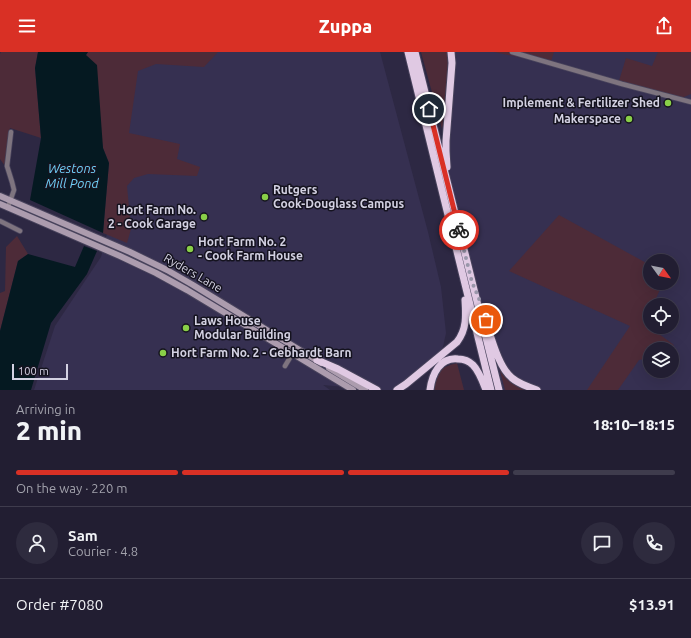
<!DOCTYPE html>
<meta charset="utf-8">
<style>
:root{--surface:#221e32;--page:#2e2b3e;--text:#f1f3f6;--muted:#a2a2ac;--line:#3f3c4d;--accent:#d93025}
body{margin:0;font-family:Ubuntu,sans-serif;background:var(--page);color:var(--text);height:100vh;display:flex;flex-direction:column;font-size:15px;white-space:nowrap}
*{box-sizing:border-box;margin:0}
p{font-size:13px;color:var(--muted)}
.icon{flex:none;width:22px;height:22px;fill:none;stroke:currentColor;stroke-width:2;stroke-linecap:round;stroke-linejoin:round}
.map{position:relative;height:338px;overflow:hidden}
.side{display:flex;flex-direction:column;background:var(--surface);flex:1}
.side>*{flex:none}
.needle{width:26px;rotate:123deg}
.tools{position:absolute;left:643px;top:202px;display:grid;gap:8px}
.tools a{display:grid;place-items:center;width:36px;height:36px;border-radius:50%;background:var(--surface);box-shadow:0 4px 16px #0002,0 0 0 1px var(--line);font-size:20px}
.scale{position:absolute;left:12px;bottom:10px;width:56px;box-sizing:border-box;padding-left:4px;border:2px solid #d3d1e2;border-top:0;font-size:11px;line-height:14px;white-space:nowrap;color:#d3d1e2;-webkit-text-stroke:3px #15131f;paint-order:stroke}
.pin{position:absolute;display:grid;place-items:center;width:34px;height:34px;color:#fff;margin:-17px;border:2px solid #fff;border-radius:50%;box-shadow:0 1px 4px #0007}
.courier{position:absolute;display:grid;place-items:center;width:40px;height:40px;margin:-20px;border:3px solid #d93025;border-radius:50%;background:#fff;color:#222;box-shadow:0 1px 5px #0007}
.summary em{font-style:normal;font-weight:800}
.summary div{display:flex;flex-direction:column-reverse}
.summary{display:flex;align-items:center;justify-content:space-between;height:68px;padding:0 16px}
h1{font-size:26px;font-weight:800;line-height:30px}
.bar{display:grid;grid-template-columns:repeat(4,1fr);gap:6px 4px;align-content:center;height:48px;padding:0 16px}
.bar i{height:5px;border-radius:3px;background:var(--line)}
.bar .selected{background:var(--accent)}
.bar p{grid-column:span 4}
.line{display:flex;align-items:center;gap:10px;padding:0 16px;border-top:1px solid var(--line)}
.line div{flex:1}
.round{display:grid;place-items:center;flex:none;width:42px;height:42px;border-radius:21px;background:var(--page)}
header{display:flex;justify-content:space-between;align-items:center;height:52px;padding:0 16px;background:var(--accent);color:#fff;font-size:18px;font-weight:800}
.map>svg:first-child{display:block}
.built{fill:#363051;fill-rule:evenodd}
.green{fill:#4d2b38}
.water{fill:#051921}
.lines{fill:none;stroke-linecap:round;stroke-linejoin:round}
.minor-casing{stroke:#48435c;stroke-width:6}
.secondary-casing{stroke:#48435c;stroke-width:8}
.trunk-casing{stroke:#48435c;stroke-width:9}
.minor{stroke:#7e747f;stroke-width:4.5}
.secondary{stroke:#ac9cae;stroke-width:6}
.trunk{stroke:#e0c9e3;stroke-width:7}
.done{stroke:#9996aa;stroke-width:4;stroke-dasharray:0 7.2}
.route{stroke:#d93025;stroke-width:5}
.poi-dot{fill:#89cf48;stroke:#15131f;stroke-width:1.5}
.labels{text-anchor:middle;stroke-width:3;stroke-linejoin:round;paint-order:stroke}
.poi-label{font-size:12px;font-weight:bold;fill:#d3d1e2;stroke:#15131f;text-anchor:start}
.street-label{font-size:12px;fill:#d3d1e2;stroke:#15131f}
.water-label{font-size:13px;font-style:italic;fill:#6fcef6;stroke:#15131f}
</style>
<header><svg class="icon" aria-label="menu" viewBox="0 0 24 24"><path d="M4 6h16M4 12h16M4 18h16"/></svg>Zuppa<svg class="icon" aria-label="share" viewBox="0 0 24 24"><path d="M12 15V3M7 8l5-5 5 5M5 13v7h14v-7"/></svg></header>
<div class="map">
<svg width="691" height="338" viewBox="0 0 691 338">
<rect width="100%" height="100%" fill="#2d2843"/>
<path class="built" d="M92,0h288l48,180 13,55 5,46 -4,18 -47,39h-17l-55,-5 7,5h-296l21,-64 46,-69 7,-27 7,-65 -12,-99z
M451,0h240v338h-192l-49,-194 -4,-40zM650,209h22v22h-22zM650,253h22v22h-22zM650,297h22v22h-22z"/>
<path class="green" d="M1,0h37l-3,16 6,70 -31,-10 -5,38 -5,-7v-105z
M88,0h130l-14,15 -48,-3 -18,7 -9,62 51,11 -3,15 23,8 -3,9 -49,-2 -14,4 -7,8 4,43 -4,14 -24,-10 6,-70 -6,-15 -17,-93z
M421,0h27c1,26 0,52 -6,77z
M494,0h60l-4,12z
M658,0h33v42l-12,5 -61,-15 8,-26 26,8z
M559,163l91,50v18h13l-10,22h-3v6l-6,12 30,22 -5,4h-19v9l-11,2 -21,30h-31l43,-64 -121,-55z
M17,184l11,18 -10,7 -18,70v-38l5,-2 1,-44z
M457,311l7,27h-30c3,-19 4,-22 23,-27z
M499,315l30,23h-24z"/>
<path class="water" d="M38,0h50l-2,3 11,10 6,83 6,15 -6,70 -73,-33 11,-62 -6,-70z
M84,194l13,5 -10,23 -36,49 -20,67h-31v-59l18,-70 10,-7 47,13z"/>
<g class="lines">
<defs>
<path id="minor" d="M512,0l110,32 69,18
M8,155l6,-17 -2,-8 -5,-16 4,-34
M0,169l20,10
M285,314l9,-15"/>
<path id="secondary" d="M0,144l130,56 37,18 26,15 128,78
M0,152l120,52 36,17 31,17 166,100
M329,316l36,22"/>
<path id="trunk" d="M408,0l83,338
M415,0l84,338
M447,115l-1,-16v-10l6,-78 -1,-11
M485,267c6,17 13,48 27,59 7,6 16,9 25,12
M317,308l21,9 39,21
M397,338l9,-6 51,-42c10,-13 9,-27 8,-42
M430,338c2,-16 10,-33 28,-31 6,0 11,2 15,6 6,6 10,17 13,25"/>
</defs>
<use href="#minor" class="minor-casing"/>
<use href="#secondary" class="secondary-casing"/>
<use href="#trunk" class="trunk-casing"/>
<use href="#minor" class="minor"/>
<use href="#secondary" class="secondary"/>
<use href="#trunk" class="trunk"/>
</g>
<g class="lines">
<path class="done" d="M459,178l13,52 10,24 4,14"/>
<path class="route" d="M429,57l30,121"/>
</g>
<g class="poi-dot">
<circle cx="668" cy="51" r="4"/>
<circle cx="629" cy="67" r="4"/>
<circle cx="265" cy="145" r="4"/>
<circle cx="204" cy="165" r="4"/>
<circle cx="190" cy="197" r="4"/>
<circle cx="186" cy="276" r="4"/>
<circle cx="163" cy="301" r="4"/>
</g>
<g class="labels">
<g class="poi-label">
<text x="660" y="55" text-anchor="end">Implement &amp; Fertilizer Shed</text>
<text x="621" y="71" text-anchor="end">Makerspace</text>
<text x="273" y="142">Rutgers<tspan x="273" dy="14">Cook-Douglass Campus</tspan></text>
<text x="196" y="162" text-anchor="end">Hort Farm No.<tspan x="196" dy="14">2 - Cook Garage</tspan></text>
<text x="198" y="194">Hort Farm No. 2<tspan x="198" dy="14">- Cook Farm House</tspan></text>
<text x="194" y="273">Laws House<tspan x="194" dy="14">Modular Building</tspan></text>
<text x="171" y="305">Hort Farm No. 2 - Gebhardt Barn</text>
</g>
<g class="street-label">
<text transform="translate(193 221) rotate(30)" y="4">Ryders Lane</text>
</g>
<g class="water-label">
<text x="72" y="121">Westons<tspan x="72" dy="15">Mill Pond</tspan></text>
</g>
</g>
</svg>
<div class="tools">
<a><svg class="needle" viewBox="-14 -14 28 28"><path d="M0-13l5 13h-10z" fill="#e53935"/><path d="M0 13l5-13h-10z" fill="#a2a2ac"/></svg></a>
<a><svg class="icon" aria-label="locate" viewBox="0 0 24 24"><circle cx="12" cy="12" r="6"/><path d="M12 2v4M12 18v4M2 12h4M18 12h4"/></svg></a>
<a><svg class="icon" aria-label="layers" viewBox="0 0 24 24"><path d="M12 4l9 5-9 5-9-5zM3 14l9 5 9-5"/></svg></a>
</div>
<div class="scale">100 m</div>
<div class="pin" style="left:486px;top:268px;background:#ea580c"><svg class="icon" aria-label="bag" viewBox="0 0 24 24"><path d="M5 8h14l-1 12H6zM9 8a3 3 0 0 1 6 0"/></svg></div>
<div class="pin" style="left:429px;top:57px;background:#1f2937"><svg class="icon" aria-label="home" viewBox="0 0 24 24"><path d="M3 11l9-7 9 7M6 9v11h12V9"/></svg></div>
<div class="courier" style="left:459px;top:178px"><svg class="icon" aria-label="bike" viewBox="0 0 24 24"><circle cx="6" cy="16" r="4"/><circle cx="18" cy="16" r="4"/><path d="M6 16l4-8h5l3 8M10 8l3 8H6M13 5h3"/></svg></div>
</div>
<section class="side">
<div class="summary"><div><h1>2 min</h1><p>Arriving in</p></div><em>18:10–18:15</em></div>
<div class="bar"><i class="selected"></i><i class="selected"></i><i class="selected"></i><i></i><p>On the way · 220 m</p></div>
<div class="line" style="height:72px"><a class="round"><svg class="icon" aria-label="person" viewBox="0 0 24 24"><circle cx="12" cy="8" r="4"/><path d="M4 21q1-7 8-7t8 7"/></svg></a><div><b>Sam</b><p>Courier · 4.8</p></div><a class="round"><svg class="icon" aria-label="chat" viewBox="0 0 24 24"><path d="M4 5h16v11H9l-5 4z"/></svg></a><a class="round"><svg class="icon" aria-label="phone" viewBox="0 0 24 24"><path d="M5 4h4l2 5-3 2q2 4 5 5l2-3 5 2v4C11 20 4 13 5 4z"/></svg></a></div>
<div class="line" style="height:52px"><div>Order #7080</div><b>$13.91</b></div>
</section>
